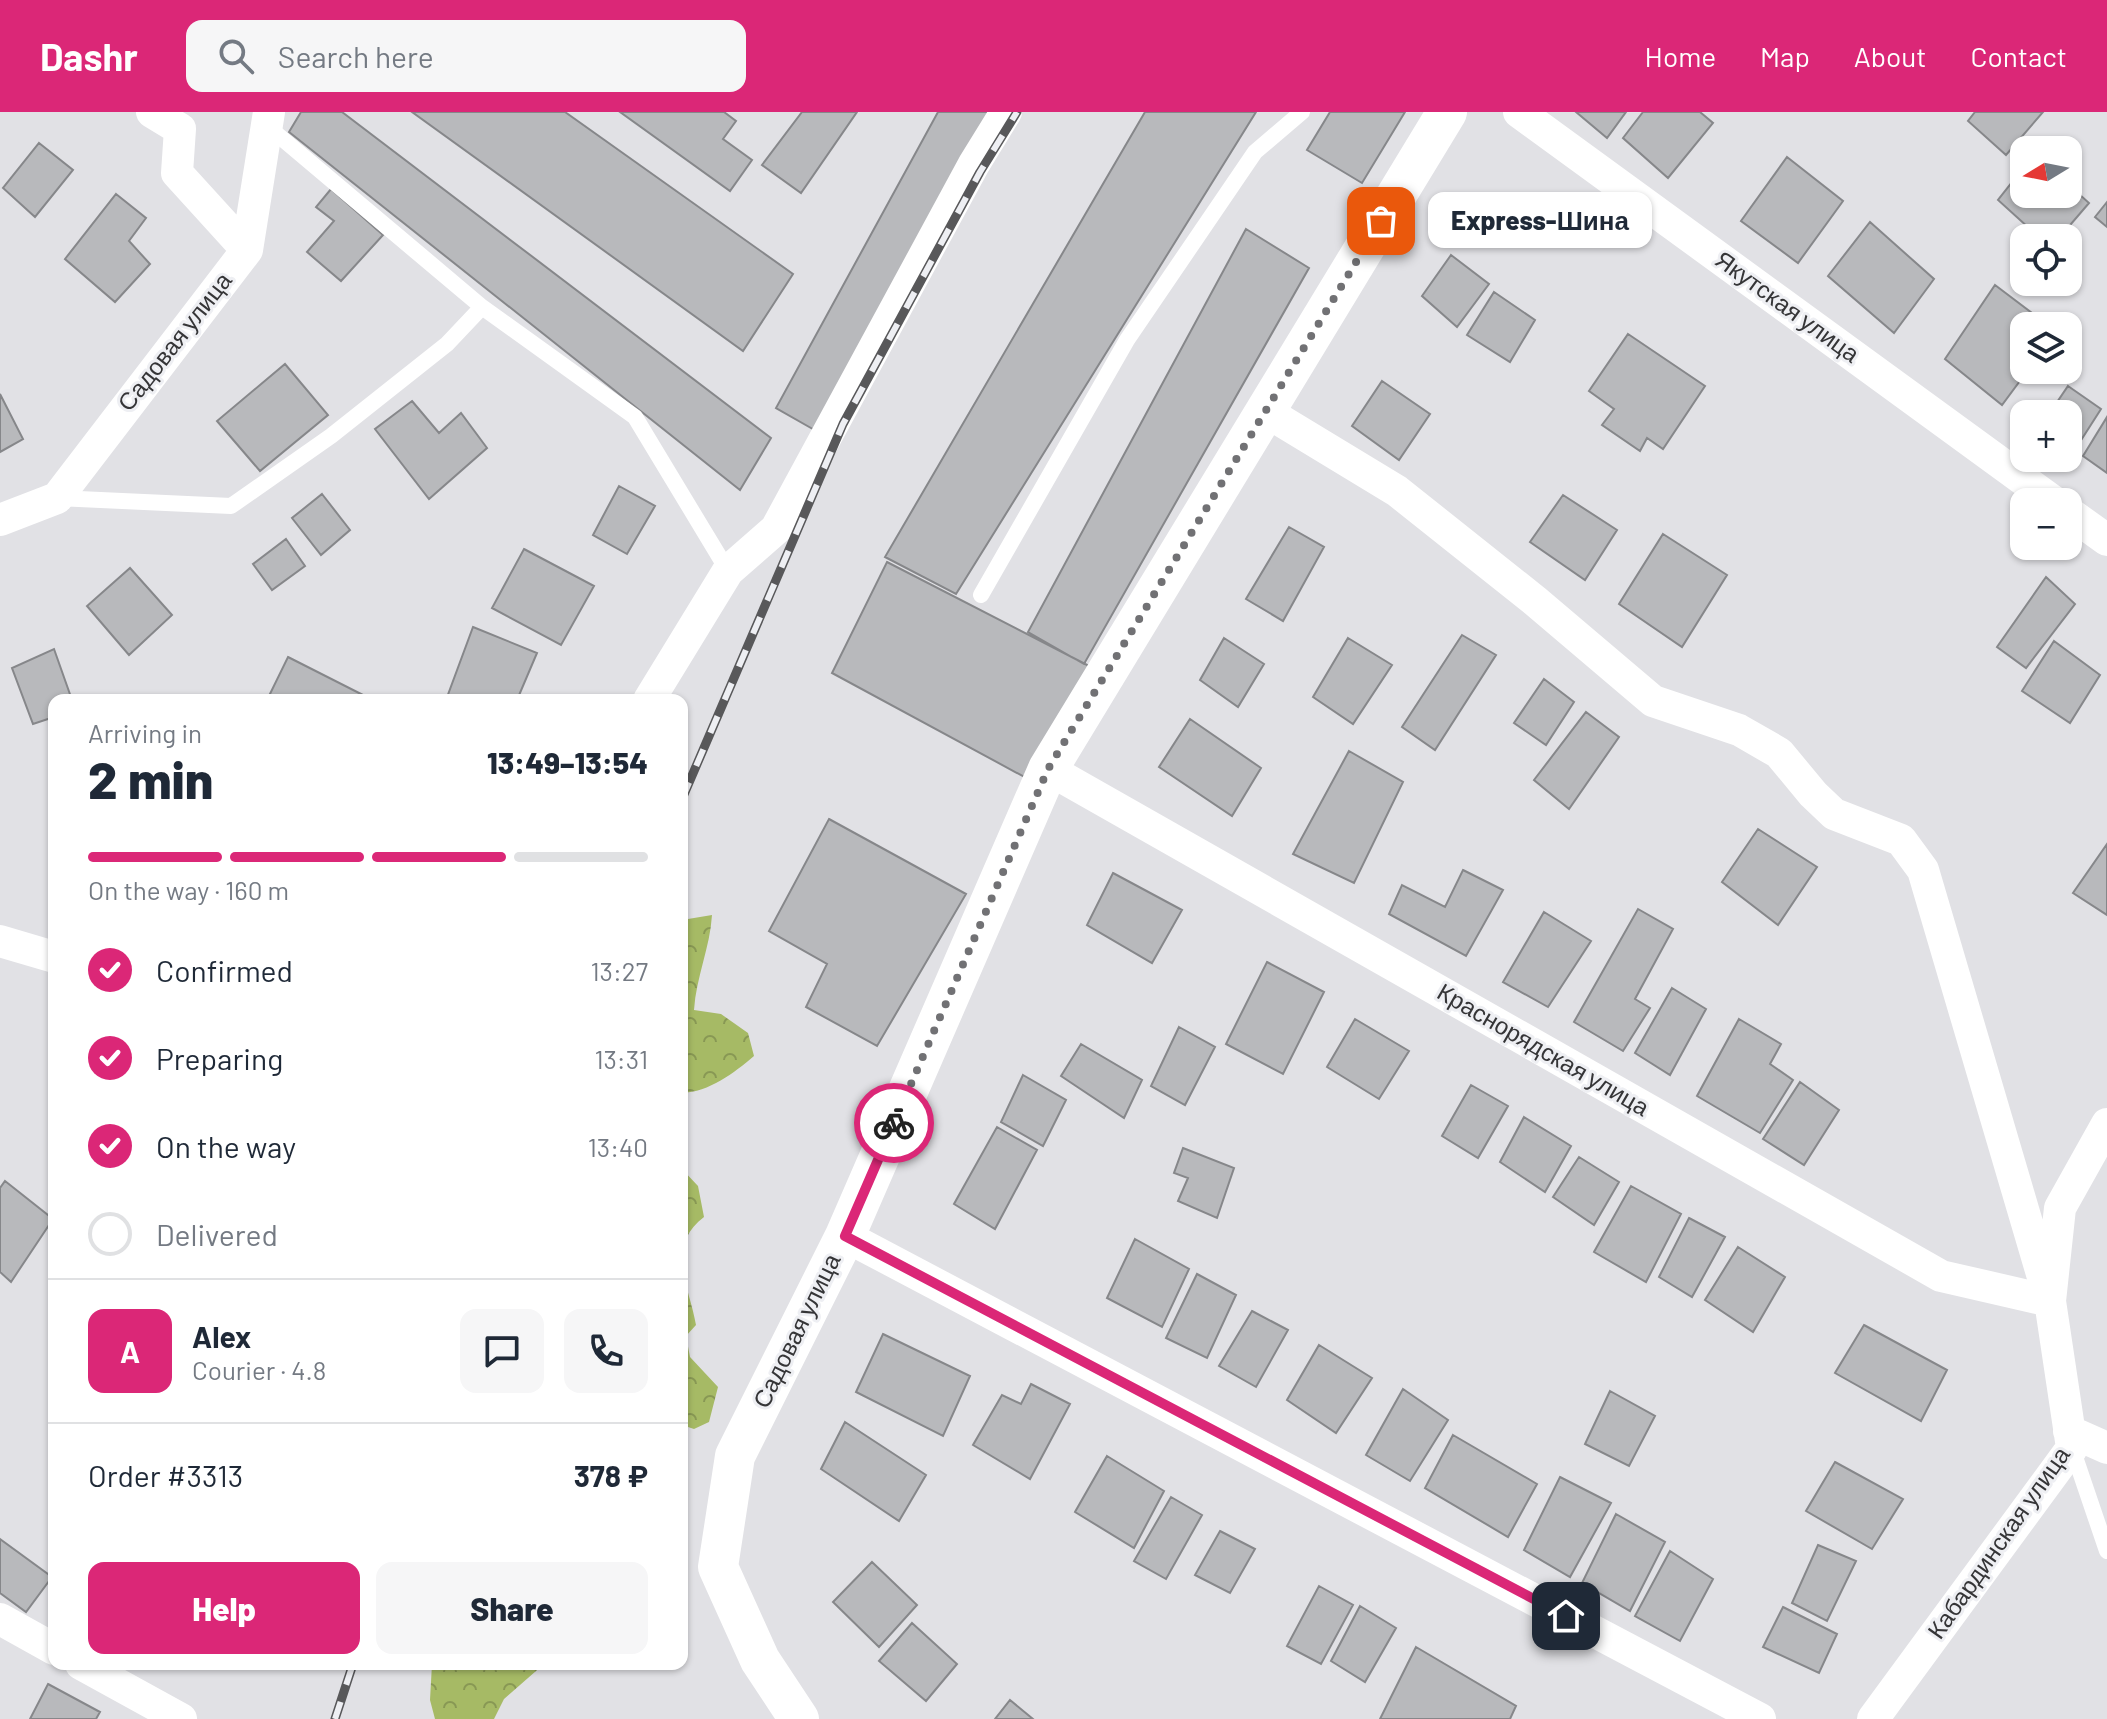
<!DOCTYPE html>
<meta charset="utf-8">
<style>
:root{--surface:#fff;--page:#f6f6f7;--text:#1f2937;--muted:#747a83;--line:#e0e1e3;--accent:#db2777}
body{margin:0;font-family:Barlow,sans-serif;background:var(--page);color:var(--text);height:100vh;display:flex;flex-direction:column;font-size:30px;white-space:nowrap}
*{box-sizing:border-box;margin:0}
p{font-size:26px;color:var(--muted)}
.icon{flex:none;width:44px;height:44px;fill:none;stroke:currentColor;stroke-width:2;stroke-linecap:round;stroke-linejoin:round}
.map{position:relative;flex:1;overflow:hidden}
.panel{position:absolute;left:48px;top:582px;width:640px;height:976px;display:flex;flex-direction:column;background:var(--surface);border-radius:16px;box-shadow:0 2px 6px #0004}
.panel>*{flex:none}
.needle{width:52px;rotate:260deg}
.fabs{position:absolute;left:2010px;top:24px;display:grid;gap:16px}
.fabs a{display:grid;place-items:center;width:72px;height:72px;border-radius:16px;background:var(--surface);box-shadow:0 2px 6px #0004;font-size:40px}
.pin{position:absolute;display:grid;place-items:center;width:68px;height:68px;color:#fff;margin:-34px;border-radius:16px;box-shadow:0 4px 12px #0006}
.courier{position:absolute;display:grid;place-items:center;width:80px;height:80px;margin:-40px;border:6px solid #db2777;border-radius:50%;background:#fff;color:#222;box-shadow:0 2px 10px #0007}
.bubble{position:absolute;height:56px;border-radius:16px;background:var(--surface);box-shadow:0 2px 6px #0004;font-size:26px;font-weight:800;line-height:56px;text-align:center}
.head em{font-style:normal;font-weight:800}
.head div{display:flex;flex-direction:column-reverse}
.head{display:flex;align-items:center;justify-content:space-between;height:136px;padding:0 40px}
h1{font-size:52px;font-weight:800;line-height:60px}
.bar{display:grid;grid-template-columns:repeat(4,1fr);gap:12px 8px;align-content:center;height:96px;padding:0 40px}
.bar i{height:10px;border-radius:6px;background:var(--line)}
.bar .selected{background:var(--accent)}
.bar p{grid-column:span 4}
.line{display:flex;align-items:center;gap:20px;padding:0 40px;border-top:2px solid var(--line)}
.line div{flex:1}
.round{display:grid;place-items:center;flex:none;width:84px;height:84px;border-radius:16px;background:var(--page)}
ol{padding:0 40px;list-style:none}
li{display:flex;align-items:center;gap:24px;height:88px}
li p{margin-inline-start:auto}
li .icon{padding:8px;border-radius:50%;background:var(--accent);color:#fff;stroke-width:4}
li:last-child{color:var(--muted)}
li i{width:44px;height:44px;border:4px solid var(--line);border-radius:50%}
.primary-button{display:flex;gap:16px;margin-top:auto;padding:16px 40px}
.primary-button a{flex:1;height:92px;border-radius:16px;background:var(--accent);color:#fff;font-size:32px;font-weight:800;line-height:92px;text-align:center}
.primary-button a+a{background:var(--page);color:var(--text)}
header{display:flex;align-items:center;gap:48px;box-sizing:border-box;height:112px;padding:0 40px;background:var(--accent);color:#fff}
header strong{font-size:38px}
nav{display:flex;gap:44px;margin-inline-start:auto;font-size:28px}
.search{width:560px;height:72px;background:var(--page);display:flex;align-items:center;gap:20px;box-sizing:border-box;padding:0 28px;border-radius:16px;color:var(--muted);font-size:30px}
.map>svg:first-child{display:block}
.forest{fill:url(#forest-crowns)}
.building{fill:#b8b9bc;stroke:#86878a;stroke-width:2}
.lines{fill:none;stroke-linecap:round;stroke-linejoin:round}
.service{stroke:#fff;stroke-width:16}
.minor{stroke:#fff;stroke-width:32}
.tertiary{stroke:#fff;stroke-width:40}
.rail-casing{stroke:#58585a;stroke-width:9}
.rail{stroke:#eeeff3;stroke-width:6;stroke-dasharray:18;stroke-linecap:butt}
.done{stroke:#717174;stroke-width:8;stroke-dasharray:0 14.4}
.route{stroke:#db2777;stroke-width:10}
.labels{text-anchor:middle;stroke-width:6;stroke-linejoin:round;paint-order:stroke}
.street-label{font-size:24px;fill:#353537;stroke:#eeeff3}
</style>
<header>
<strong>Dashr</strong>
<div class="search"><svg class="icon" aria-label="search" viewBox="0 0 24 24"><circle cx="10" cy="10" r="6"/><path d="M15 15l6 6"/></svg>Search here</div>
<nav><a>Home</a><a>Map</a><a>About</a><a>Contact</a></nav>
</header>
<div class="map">
<svg width="2107" height="1607" viewBox="0 0 2107 1607">
<defs>
<pattern id="forest-crowns" width="20" height="18" patternUnits="userSpaceOnUse" patternTransform="scale(2)"><rect width="20" height="18" fill="#a6ba65"/><path d="M2 6a3 3 0 1 1 6 0M12 15a3 3 0 1 1 6 0" fill="none" stroke="#889854"/></pattern>
</defs>
<rect width="100%" height="100%" fill="#e1e1e5"/>
<path class="forest" d="M712,803c-2,33 -16,62 -18,95l27,4 27,19 6,23c-20,17 -45,36 -72,37v-169l6,-5z
M682,1057l16,17 6,31c-39,30 -15,68 -8,108l-10,11 4,21 28,30 -9,35 -15,7 -12,-4z
M432,1552h112l-40,35 -10,20h-59l-5,-19z"/>
<path class="building" d="M301,0h41l429,326 -31,52 -451,-358z
M412,0h153l228,162 -50,77z
M620,0h104l12,9 -13,18 29,21 -22,31z
M802,0h55l-56,81 -39,-28z
M938,0h58l-178,320 -42,-24z
M1145,0h111l-300,482 -71,-37z
M1330,0h75l-43,71 -55,-33z
M1576,0h50l-19,26z
M1643,0h57l13,11 -45,55 -45,-40z
M1975,0h68l-37,43 -38,-34z
M39,31l34,27 -38,47 -32,-29z
M1787,45l56,44 -45,62 -57,-42z
M2024,55v27h44v-10l21,19 -30,35h-19l-42,-38z
M331,77l52,46 -42,46 -34,-29 27,-31 -18,-14z
M116,82l30,24 -17,23 21,23 -35,38 -50,-43z
M2107,90v25l-12,-10z
M1870,110l64,57 -40,54 -66,-57z
M1246,117l63,39 -225,396 -56,-32z
M1451,143l38,29 -32,43 -35,-31z
M1995,173l54,41h-25v44h4l-26,35 -57,-46z
M1494,180l41,28 -25,42 -43,-27z
M1628,222l77,52 -42,63 -16,-11 -7,13 -38,-26 12,-16 -25,-18z
M285,252l43,51 -68,56 -43,-50z
M1382,269l48,33 -31,46 -47,-34z
M2068,274l33,23 -32,50 -1,-45h-19z
M0,282l23,45 -23,13z
M412,289l27,32 22,-20 26,35 -58,51 -54,-70z
M2107,305v56l-24,-17z
M619,374l36,20 -28,48 -34,-19z
M322,382l28,36 -29,25 -29,-37z
M1563,383l54,35 -32,50 -55,-38z
M1289,415l35,20 -41,74 -37,-22z
M1663,422l64,41 -45,72 -63,-43z
M286,427l19,27 -33,24 -19,-26z
M524,437l70,37 -33,59 -69,-37z
M887,450l206,106 -63,112 -198,-107z
M130,456l42,47 -43,40 -42,-49z
M2046,465l29,27 -49,64 -29,-21z
M473,515l64,26 -20,47h-71z
M1462,523l34,20 -61,95 -33,-23z
M1224,526l40,26 -26,43 -38,-27z
M1348,526l44,27 -39,59 -40,-27z
M2054,529l46,34 -30,48 -48,-32z
M54,537l18,51h-18v17l-21,7 -21,-56z
M288,545l81,41 -1,2h-101z
M1544,567l30,23 -28,43 -32,-22z
M1586,600l33,25 -50,72 -35,-29z
M1190,607l71,49 -29,48 -73,-49z
M1349,639l54,31 -49,101 -61,-29z
M829,707l137,75 -89,152 -71,-39 21,-43 -58,-33z
M1758,717l59,38 -39,58 -56,-43z
M2107,732v71l-34,-22z
M1463,758l40,20 -37,66 -77,-42 13,-29 43,22z
M1113,761l69,37 -30,53 -65,-38z
M1638,797l35,20 -38,70 15,9 -27,43 -49,-29z
M1544,800l47,29 -43,66 -45,-25z
M1267,850l57,30 -41,82 -57,-30z
M1672,876l34,21 -36,66 -35,-22z
M1355,907l54,32 -30,48 -52,-32z
M1739,907l42,25 -11,20 23,16 -33,53 -63,-37z
M1179,915l36,20 -30,58 -34,-19z
M1081,932l61,36 -18,38 -63,-42z
M1023,963l43,25 -23,46 -42,-24z
M1800,970l39,28 -35,55 -41,-26z
M1471,973l37,21 -30,52 -36,-22z
M1524,1005l47,29 -26,46 -45,-30z
M997,1015l40,23 -42,79 -41,-25z
M1183,1036l51,20 -17,50 -39,-17 10,-23 -14,-5z
M1579,1045l40,25 -25,43 -41,-28z
M5,1069l48,38 -42,63 -11,-10v-84z
M1631,1074l50,28 -35,68 -52,-30z
M1689,1106l36,19 -33,60 -33,-20z
M1135,1127l54,30 -27,58 -55,-29z
M1738,1135l47,30 -32,55 -48,-32z
M1197,1162l39,21 -29,63 -41,-20z
M1252,1199l36,19 -32,57 -37,-21z
M1864,1213l83,45 -26,51 -86,-48z
M883,1222l87,42 -27,60 -87,-44z
M1319,1233l53,33 -36,55 -49,-33z
M1031,1272l39,20 -40,75 -57,-34 29,-50 19,9z
M1403,1277l45,31 -38,61 -44,-26z
M1610,1279l45,25 -26,50 -44,-22z
M845,1310l81,53 -27,46 -78,-52z
M1453,1323l84,49 -29,53 -83,-49z
M1107,1344l57,35 -30,57 -59,-36z
M1835,1350l68,37 -31,50 -66,-38z
M1560,1365l51,26 -41,74 -46,-27z
M1171,1385l31,18 -36,64 -32,-18z
M1616,1402l49,28 -35,69 -48,-28z
M1220,1419l35,18 -25,44 -35,-18z
M0,1427l52,38 -26,35 -26,-19z
M1818,1433l38,16 -29,60 -35,-18z
M1670,1439l43,28 -33,62 -45,-25z
M872,1450l45,43 -38,42 -46,-45z
M1319,1474l34,19 -32,59 -34,-18z
M1360,1494l36,22 -31,54 -34,-21z
M1783,1495l54,27 -18,39 -56,-26z
M912,1511l45,41 -31,37 -47,-40z
M1416,1535l100,59 -6,13h-130z
M48,1572l52,28 -4,7h-66z
M1010,1588l23,19h-38z"/>
<g class="lines">
<path class="service" d="M266,13l216,182 153,110 93,154
M57,386l174,8 100,-70 116,-92 35,-37
M981,483l146,-255 128,-188 47,-40
M2072,1336l35,103"/>
<path class="minor" d="M152,0l28,17 -3,44 70,77
M1519,0l535,390
M2068,400l39,28
M0,408l57,-22 190,-248 22,-138
M649,588l79,-129 48,-42 198,-365 32,-52
M1048,657l893,507 109,25 -127,-431 -22,-30 -67,-26 -21,-20 -34,-41 -40,-23 -86,-29 -119,-101 -137,-109 -132,-80
M0,829l54,16
M845,1124l915,483
M2069,1319l38,17
M0,1507l54,30
M81,1552l100,55
M1873,1607l199,-271 -22,-147 10,-93 47,-84"/>
<path class="tertiary" d="M799,1607l-39,-59 -42,-93 17,-111 110,-220 203,-467 399,-657"/>
<defs>
<path id="rail" d="M682,687l161,-375 137,-252 37,-60
M335,1607l18,-55"/>
</defs>
<use href="#rail" class="rail-casing"/>
<use href="#rail" class="rail"/>
</g>
<g class="lines">
<path class="done" d="M894,1011l154,-354 333,-548"/>
<path class="route" d="M894,1011l-49,113 721,380"/>
</g>
<g class="labels">
<g class="street-label">
<text transform="translate(1787 195) rotate(36)" y="8">Якутская улица</text>
<text transform="translate(175 230) rotate(-52)" y="8">Садовая улица</text>
<text transform="translate(1543 938) rotate(30)" y="8">Краснорядская улица</text>
<text transform="translate(797 1219) rotate(-64)" y="8">Садовая улица</text>
<text transform="translate(1999 1431) rotate(-55)" y="8">Кабардинская улица</text>
</g>
</g>
</svg>
<div class="fabs">
<a><svg class="needle" viewBox="-14 -14 28 28"><path d="M0-13l5 13h-10z" fill="#e53935"/><path d="M0 13l5-13h-10z" fill="#747a83"/></svg></a>
<a><svg class="icon" aria-label="locate" viewBox="0 0 24 24"><circle cx="12" cy="12" r="6"/><path d="M12 2v4M12 18v4M2 12h4M18 12h4"/></svg></a>
<a><svg class="icon" aria-label="layers" viewBox="0 0 24 24"><path d="M12 4l9 5-9 5-9-5zM3 14l9 5 9-5"/></svg></a>
<a>+</a>
<a>−</a>
</div>
<div class="pin" style="left:1381px;top:109px;background:#ea580c"><svg class="icon" aria-label="bag" viewBox="0 0 24 24"><path d="M5 8h14l-1 12H6zM9 8a3 3 0 0 1 6 0"/></svg></div>
<div class="pin" style="left:1566px;top:1504px;background:#1f2937"><svg class="icon" aria-label="home" viewBox="0 0 24 24"><path d="M3 11l9-7 9 7M6 9v11h12V9"/></svg></div>
<div class="courier" style="left:894px;top:1011px"><svg class="icon" aria-label="bike" viewBox="0 0 24 24"><circle cx="6" cy="16" r="4"/><circle cx="18" cy="16" r="4"/><path d="M6 16l4-8h5l3 8M10 8l3 8H6M13 5h3"/></svg></div>
<div class="bubble" style="left:1428px;top:80px;width:224px">Express-Шина</div>
<section class="panel">
<div class="head"><div><h1>2 min</h1><p>Arriving in</p></div><em>13:49–13:54</em></div>
<div class="bar"><i class="selected"></i><i class="selected"></i><i class="selected"></i><i></i><p>On the way · 160 m</p></div>
<ol>
<li><svg class="icon" aria-label="check" viewBox="0 0 24 24"><path d="M5 12l5 5 9-10"/></svg>Confirmed<p>13:27</p></li>
<li><svg class="icon" aria-label="check" viewBox="0 0 24 24"><path d="M5 12l5 5 9-10"/></svg>Preparing<p>13:31</p></li>
<li><svg class="icon" aria-label="check" viewBox="0 0 24 24"><path d="M5 12l5 5 9-10"/></svg>On the way<p>13:40</p></li>
<li><i></i>Delivered</li>
</ol>
<div class="line" style="height:144px"><b class="round" style="background:var(--accent);color:#fff">A</b><div><b>Alex</b><p>Courier · 4.8</p></div><a class="round"><svg class="icon" aria-label="chat" viewBox="0 0 24 24"><path d="M4 5h16v11H9l-5 4z"/></svg></a><a class="round"><svg class="icon" aria-label="phone" viewBox="0 0 24 24"><path d="M5 4h4l2 5-3 2q2 4 5 5l2-3 5 2v4C11 20 4 13 5 4z"/></svg></a></div>
<div class="line" style="height:104px"><div>Order #3313</div><b>378 ₽</b></div>
<div class="primary-button"><a>Help</a><a>Share</a></div>
</section>
</div>
